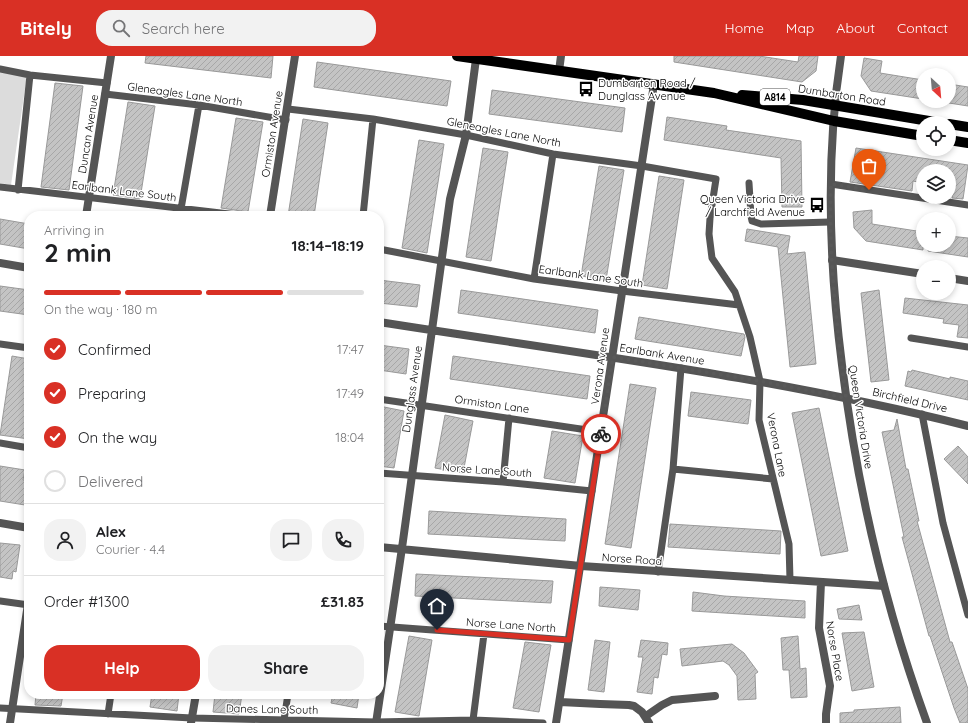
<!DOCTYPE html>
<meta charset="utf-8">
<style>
:root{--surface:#fff;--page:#f2f2f2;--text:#202124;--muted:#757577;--line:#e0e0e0;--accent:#d93025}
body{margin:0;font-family:Quicksand,sans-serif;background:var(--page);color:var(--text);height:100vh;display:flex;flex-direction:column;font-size:15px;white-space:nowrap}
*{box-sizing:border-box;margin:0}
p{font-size:13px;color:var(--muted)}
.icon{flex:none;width:22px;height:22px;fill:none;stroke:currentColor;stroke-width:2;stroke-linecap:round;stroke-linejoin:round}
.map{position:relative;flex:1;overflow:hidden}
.drawer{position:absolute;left:24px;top:155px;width:360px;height:488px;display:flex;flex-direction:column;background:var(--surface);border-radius:16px;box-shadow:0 2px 6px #0003}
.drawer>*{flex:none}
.needle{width:26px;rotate:154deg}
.controls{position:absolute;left:916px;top:12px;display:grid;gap:8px}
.controls a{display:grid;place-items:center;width:40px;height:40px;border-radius:50%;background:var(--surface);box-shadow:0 2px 6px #0003;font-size:20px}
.pin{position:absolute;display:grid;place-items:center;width:34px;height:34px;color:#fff;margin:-41px -17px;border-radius:50% 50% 50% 0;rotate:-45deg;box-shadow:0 0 4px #0007}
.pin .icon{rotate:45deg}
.courier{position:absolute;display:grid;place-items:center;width:40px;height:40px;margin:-20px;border:3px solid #d93025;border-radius:50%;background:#fff;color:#222;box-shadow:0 1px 5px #0007}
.headline em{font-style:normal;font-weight:800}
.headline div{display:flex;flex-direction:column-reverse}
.headline{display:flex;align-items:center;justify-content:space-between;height:68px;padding:0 20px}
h1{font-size:26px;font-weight:800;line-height:30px}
.bar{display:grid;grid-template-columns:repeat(4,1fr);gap:6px 4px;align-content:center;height:48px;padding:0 20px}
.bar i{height:5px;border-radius:3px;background:var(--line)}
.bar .current{background:var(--accent)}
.bar p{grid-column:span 4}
.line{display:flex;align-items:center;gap:10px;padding:0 20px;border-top:1px solid var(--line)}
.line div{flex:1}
.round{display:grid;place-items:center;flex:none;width:42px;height:42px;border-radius:16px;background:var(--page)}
ol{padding:0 20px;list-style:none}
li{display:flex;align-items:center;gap:12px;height:44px}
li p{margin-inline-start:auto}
li .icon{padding:4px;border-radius:50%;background:var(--accent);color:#fff;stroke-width:4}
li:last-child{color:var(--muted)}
li i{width:22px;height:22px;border:2px solid var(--line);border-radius:50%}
.cta{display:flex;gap:8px;margin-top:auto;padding:8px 20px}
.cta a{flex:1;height:46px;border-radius:16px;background:var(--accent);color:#fff;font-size:16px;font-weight:800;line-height:46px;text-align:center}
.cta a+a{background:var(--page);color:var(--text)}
header{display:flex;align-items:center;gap:24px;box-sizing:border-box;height:56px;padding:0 20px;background:var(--accent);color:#fff}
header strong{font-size:19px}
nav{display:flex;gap:22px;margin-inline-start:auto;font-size:14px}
.search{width:280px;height:36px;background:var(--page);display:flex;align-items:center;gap:10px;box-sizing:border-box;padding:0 14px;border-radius:16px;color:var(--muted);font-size:15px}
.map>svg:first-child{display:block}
.green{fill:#dcdcdc}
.building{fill:url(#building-hatch);stroke:#999}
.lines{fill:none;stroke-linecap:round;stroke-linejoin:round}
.service{stroke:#555;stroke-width:7}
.minor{stroke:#555;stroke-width:8}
.tertiary{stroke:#555;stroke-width:8}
.primary{stroke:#000;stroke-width:10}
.done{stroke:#595959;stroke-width:4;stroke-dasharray:0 7.2}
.route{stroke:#d93025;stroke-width:5}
.labels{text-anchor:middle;stroke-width:3;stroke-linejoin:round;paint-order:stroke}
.shield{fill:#fff;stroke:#4c4c4c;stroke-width:1}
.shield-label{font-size:10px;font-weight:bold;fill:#000}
.poi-label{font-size:11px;fill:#000;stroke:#fff;text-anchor:start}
.street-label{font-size:11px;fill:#000;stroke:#fff}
</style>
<header>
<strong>Bitely</strong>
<div class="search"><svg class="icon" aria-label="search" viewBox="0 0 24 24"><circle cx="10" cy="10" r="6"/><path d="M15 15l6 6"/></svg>Search here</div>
<nav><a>Home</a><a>Map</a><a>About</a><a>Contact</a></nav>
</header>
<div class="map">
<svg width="968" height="667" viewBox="0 0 968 667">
<defs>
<pattern id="building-hatch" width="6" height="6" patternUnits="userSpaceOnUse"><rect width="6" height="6" fill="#c4c4c4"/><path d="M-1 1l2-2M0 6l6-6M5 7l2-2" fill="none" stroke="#a7a7a7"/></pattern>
</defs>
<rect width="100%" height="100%" fill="#fff"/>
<path class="green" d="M0,15l27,4 -16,110 -11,-2z"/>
<path class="building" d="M146,0h127l-2,22 -126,-15z
M674,0h85l39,6 1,-6h19l-2,15 -14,11 -128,-20z
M864,2l18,3 -2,12 43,7v19l-52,-8 -10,-15z
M317,6l134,19 -4,25 -133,-19z
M55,27l28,3 -14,104 -28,-3z
M949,28l19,3v19l-19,-3z
M492,34l133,18 -3,24 -133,-18z
M128,46l27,4 -15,93 -27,-4z
M667,61l60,9 -1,4 75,11 1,66h-20l-1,-49 -117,-18z
M236,62l27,4 -15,90 -27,-4z
M303,63l25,4 -10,66 -4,27h-26z
M419,84l25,4 -17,109 -25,-5z
M483,92l25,4 -17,109 -25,-4z
M856,92l112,17 -5,34 -11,-1 2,-11h-5v-16h-26v12l-10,-2 -1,10 -62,-9z
M599,110l25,4 -18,110 -25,-4z
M659,120l25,4 -17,109 -25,-4z
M872,154v14l51,8v18l-57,-9 -12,-13 -1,-16z
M0,163l29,5v25l-29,-5z
M747,173l43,7 -3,18 18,-2 11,112 -26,3 -12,-120 -33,-6z
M949,180l19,2v19l-40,-6 1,-6h20z
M379,224l41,5 -3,22 -38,-4z
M0,230l29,4v25l-29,-4z
M461,234l137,20 -3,23 -137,-20z
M879,234l10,90 -18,2 -10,-89z
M905,242l63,7v33l-11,-1 2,-12 -16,-2 1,-4 -41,-6z
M639,261l105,17 1,3 -4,19 -106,-17z
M379,289l30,4 -3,25 -27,-4z
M12,300l17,3v80l-29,-4z
M453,300l137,20 -3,23 -137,-20z
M912,314l38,9v-2l18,4v19l-63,-14 3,-15 3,1z
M630,328l26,4 -25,160 -26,-4z
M691,336l60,8 -3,24 -60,-8z
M379,350l25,5 -10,57 -15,-2z
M819,352l29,143 -27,5 -29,-143z
M445,359l28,6 -10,52 -28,-5z
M897,363l9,50h2l11,52h-2l33,121h2l16,47v34h-8l-6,-15 -24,-72h-1l-27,-99h2l-22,-105 12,-2z
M552,375l31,5 -8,47 -31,-5z
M958,390l10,11v27l-24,-25z
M0,410l25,4 -2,10 6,1 -4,24 -25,-4z
M429,455l137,8 -1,22 -137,-7z
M670,468l111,7 -1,23 -112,-7z
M0,487l20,2 -4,27 -3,-1 -1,8 -12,-2z
M416,518l137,7 -2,22 -136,-7z
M600,531l40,3 -2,20 -39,-4z
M693,536l31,4 81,5v17l-113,-7z
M859,549l3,15 -23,-1 -2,-10z
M864,576l10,55 -22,4 -10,-58z
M409,580l23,4 -13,76 -24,-4z
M798,580l2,33 6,-1 1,29 -16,1 -2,-28h-6l-2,-32z
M595,584l15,2 -6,50 -16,-2z
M641,584l27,3 -1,12 -5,-1 -4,24 -4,-1 -2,17 -15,-2 6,-35h-5z
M525,586l26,3 -12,67 -26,-4z
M732,588l12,9 14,19 -3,2 1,25 -18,1 -1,-24 -8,-11 -6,-4 -41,5 -2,-17z
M36,638h27l-2,12 -26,-1z
M152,638h27l-2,17 -27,-4z
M215,638h27l-3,20 -26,-2z
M333,638h26l-2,14 -26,-5z
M900,651l1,16h-61v-10l14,-1v-2z"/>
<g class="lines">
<path class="service" d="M0,13l30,6 77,8
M105,38l94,11 87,15
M288,53l85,10 93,16 87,19 89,12 74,13 -6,39 -1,16 3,24 23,34 15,45 10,44 -1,39 30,124 1,36
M749,127l2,33 1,5 9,3 69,-2
M831,128l137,21
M0,131l246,29
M18,134l12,-115
M181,153l18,-104
M363,160l10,-97
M379,193l155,30 88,12 117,14
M534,223l19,-125
M911,282l57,9
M0,288l29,4
M379,343l222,33
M922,358l21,109 25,92
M0,387l29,5
M673,413l100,10
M379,417l124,9 89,9
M503,426l6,-64
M658,516l15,-103 8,-101
M0,545l29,4
M379,570l190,14
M0,652l192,10 184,4 97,-2 70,3
M108,658l3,-20
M284,664l4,-26
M473,664l11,-86"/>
<path class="minor" d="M559,15l2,-15
M86,160l25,-160
M270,160l25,-160
M832,204l91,14
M0,207l29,5
M949,222l19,3
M379,266c197,31 395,55 589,104
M0,467l29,5
M379,491l202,19 303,20
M821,526l-2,46 11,58 -4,28v9
M560,646l40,2 29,1 5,1 8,6 7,11
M646,660l16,-11 10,-5 43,-4
M10,667l19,-126
M191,667l5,-29
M376,667l26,-175 48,-349 16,-64 10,-76
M556,667l98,-639"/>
<path class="tertiary" d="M841,0c-16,103 -12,207 1,309 15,123 43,242 85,358"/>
<path class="primary" d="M457,0l257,37 120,28 89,15
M742,39l61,5 138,23
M949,68l19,3
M949,84l19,3"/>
</g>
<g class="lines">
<path class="done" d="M601,378l12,-77 147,24 86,17c-9,-71 -18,-142 -15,-214l38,6"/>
<path class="route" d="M437,574l132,10 32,-206"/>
</g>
<defs>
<symbol id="bus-bare" viewBox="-9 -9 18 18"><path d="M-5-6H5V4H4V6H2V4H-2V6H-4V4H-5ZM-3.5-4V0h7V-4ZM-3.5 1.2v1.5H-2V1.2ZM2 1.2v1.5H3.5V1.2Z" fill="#000" stroke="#fff" stroke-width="2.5" paint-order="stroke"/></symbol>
</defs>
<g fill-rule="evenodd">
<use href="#bus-bare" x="575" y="22" width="22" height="22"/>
<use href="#bus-bare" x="806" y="138" width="22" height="22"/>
</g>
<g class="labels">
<rect class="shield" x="760" y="33" width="30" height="16" rx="3"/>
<g class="shield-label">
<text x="775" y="45">A814</text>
</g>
<g class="poi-label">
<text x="598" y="31">Dumbarton Road /<tspan x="598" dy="13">Dunglass Avenue</tspan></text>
<text x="805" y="147" text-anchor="end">Queen Victoria Drive<tspan x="805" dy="13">/ Larchfield Avenue</tspan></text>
</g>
<g class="street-label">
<text transform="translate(185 38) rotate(8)" y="4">Gleneagles Lane North</text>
<text transform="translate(842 39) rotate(9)" y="4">Dumbarton Road</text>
<text transform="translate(504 76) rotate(11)" y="4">Gleneagles Lane North</text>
<text transform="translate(88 78) rotate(-81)" y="4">Duncan Avenue</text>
<text transform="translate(272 78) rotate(-81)" y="4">Ormiston Avenue</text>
<text transform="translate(124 135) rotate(7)" y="4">Earlbank Lane South</text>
<text transform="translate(591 220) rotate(8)" y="4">Earlbank Lane South</text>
<text transform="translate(662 298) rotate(9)" y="4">Earlbank Avenue</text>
<text transform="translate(600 310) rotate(-82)" y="4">Verona Avenue</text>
<text transform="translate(412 333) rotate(-82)" y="4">Dunglass Avenue</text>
<text transform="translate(910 344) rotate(13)" y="4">Birchfield Drive</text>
<text transform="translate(492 348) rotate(8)" y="4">Ormiston Lane</text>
<text transform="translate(861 361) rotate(81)" y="4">Queen Victoria Drive</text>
<text transform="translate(777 389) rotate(79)" y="4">Verona Lane</text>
<text transform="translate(487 414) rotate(4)" y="4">Norse Lane South</text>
<text transform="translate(632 503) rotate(4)" y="4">Norse Road</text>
<text transform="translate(511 569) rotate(4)" y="4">Norse Lane North</text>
<text transform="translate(835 595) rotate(80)" y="4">Norse Place</text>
<text transform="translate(272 653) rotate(1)" y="4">Danes Lane South</text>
</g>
</g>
</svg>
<div class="controls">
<a><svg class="needle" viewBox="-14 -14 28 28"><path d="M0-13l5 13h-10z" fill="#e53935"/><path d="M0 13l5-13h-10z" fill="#757577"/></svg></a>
<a><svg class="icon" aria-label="locate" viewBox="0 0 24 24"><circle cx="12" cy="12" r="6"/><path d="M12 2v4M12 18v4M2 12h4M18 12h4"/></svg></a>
<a><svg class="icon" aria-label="layers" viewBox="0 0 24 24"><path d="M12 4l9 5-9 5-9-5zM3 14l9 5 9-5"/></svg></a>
<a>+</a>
<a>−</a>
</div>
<div class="pin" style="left:869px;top:134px;background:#ea580c"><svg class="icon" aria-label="bag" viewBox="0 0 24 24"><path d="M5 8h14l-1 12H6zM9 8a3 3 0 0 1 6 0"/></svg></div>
<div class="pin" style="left:437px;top:574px;background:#1f2937"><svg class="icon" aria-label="home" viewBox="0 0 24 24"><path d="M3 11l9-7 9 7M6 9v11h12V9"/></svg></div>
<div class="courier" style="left:601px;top:378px"><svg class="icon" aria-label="bike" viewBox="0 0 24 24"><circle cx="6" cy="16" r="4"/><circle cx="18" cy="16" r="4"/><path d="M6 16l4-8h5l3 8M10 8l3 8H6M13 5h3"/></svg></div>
<section class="drawer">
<div class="headline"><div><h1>2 min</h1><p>Arriving in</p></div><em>18:14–18:19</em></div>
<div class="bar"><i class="current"></i><i class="current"></i><i class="current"></i><i></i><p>On the way · 180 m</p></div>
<ol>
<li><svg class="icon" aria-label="check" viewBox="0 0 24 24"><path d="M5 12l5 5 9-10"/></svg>Confirmed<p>17:47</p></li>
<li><svg class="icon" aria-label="check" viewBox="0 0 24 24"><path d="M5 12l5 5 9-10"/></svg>Preparing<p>17:49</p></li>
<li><svg class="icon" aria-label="check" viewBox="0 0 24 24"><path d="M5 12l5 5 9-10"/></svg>On the way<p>18:04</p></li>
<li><i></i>Delivered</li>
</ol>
<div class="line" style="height:72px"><a class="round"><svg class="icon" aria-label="person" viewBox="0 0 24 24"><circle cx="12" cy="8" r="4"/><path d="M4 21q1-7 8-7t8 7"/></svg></a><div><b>Alex</b><p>Courier · 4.4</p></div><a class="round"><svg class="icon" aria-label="chat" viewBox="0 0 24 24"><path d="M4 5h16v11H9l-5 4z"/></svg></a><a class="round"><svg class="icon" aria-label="phone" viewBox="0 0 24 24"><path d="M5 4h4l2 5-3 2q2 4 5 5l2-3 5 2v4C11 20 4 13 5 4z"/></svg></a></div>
<div class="line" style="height:52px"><div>Order #1300</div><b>£31.83</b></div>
<div class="cta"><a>Help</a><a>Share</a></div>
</section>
</div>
